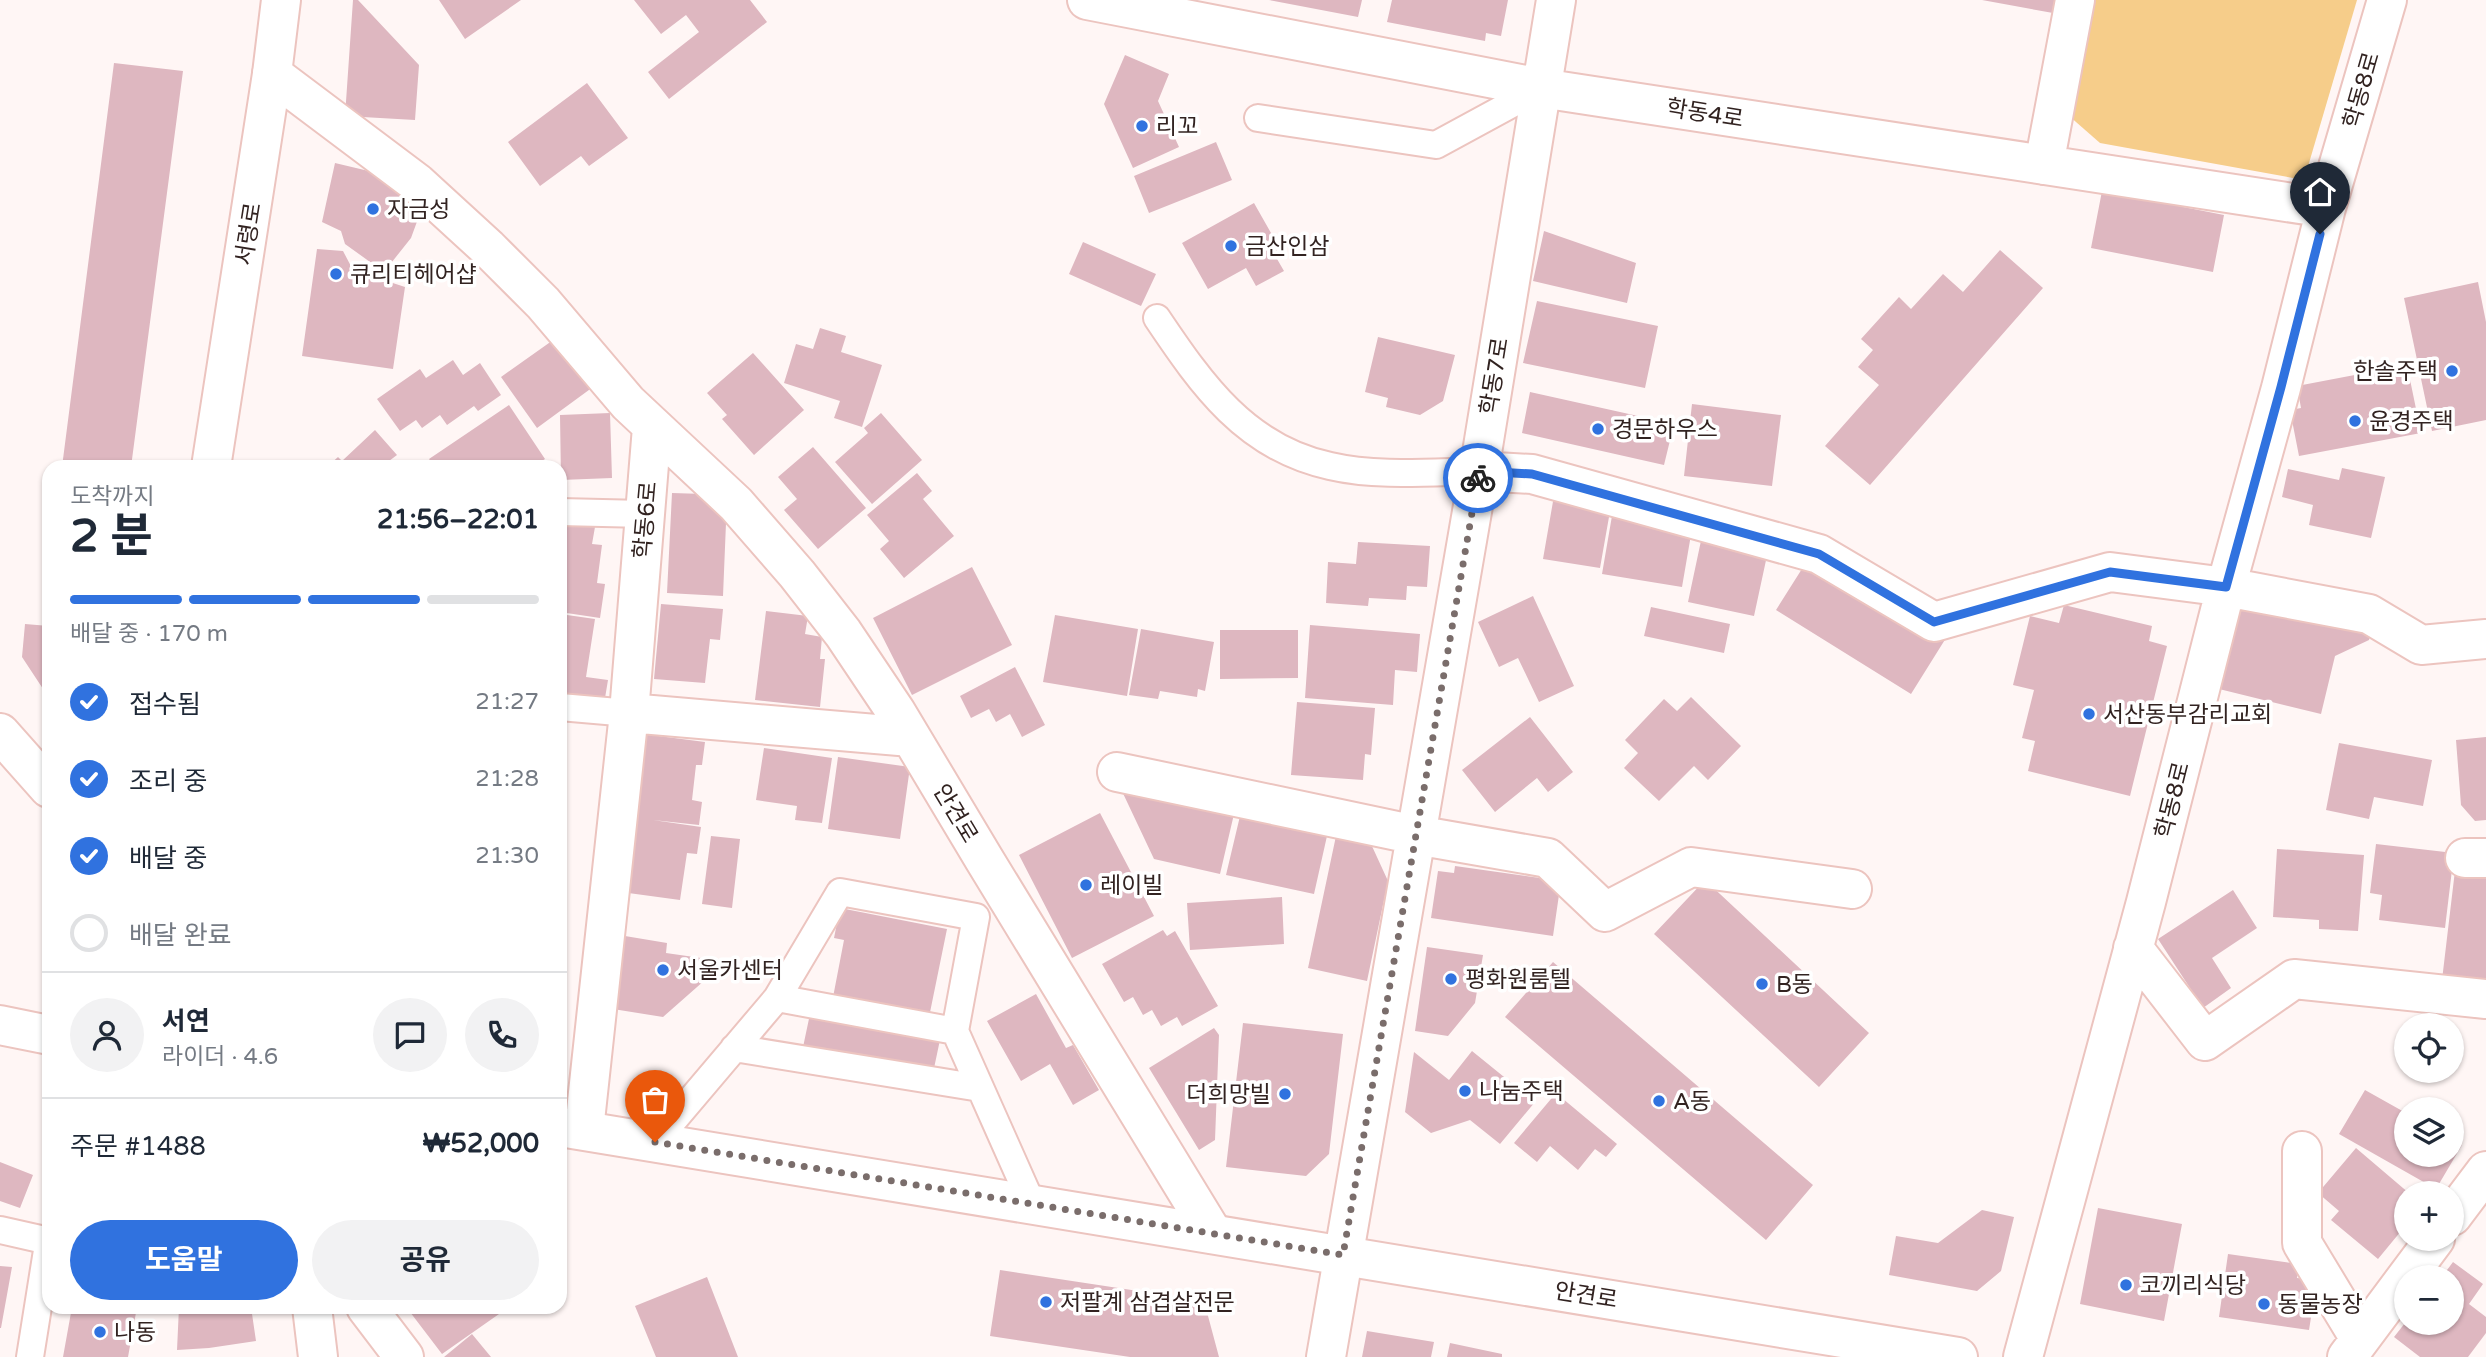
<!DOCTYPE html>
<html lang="ko">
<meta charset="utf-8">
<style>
:root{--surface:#fff;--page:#f2f2f3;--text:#1f2937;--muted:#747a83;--line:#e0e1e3;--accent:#3072df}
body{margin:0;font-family:"Varela Round","Noto Sans KR",sans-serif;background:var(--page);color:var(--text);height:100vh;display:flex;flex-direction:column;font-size:26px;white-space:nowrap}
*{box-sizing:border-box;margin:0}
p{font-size:23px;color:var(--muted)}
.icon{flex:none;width:38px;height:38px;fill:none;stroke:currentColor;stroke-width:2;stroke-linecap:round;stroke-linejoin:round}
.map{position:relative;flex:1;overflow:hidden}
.sheet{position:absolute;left:42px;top:460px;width:525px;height:854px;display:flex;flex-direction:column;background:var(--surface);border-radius:21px;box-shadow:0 2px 5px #0004}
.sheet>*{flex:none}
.controls{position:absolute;left:2394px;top:1013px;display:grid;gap:14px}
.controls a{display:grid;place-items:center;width:70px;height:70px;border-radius:50%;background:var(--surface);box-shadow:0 2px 5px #0004;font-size:35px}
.pin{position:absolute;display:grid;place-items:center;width:60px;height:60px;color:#fff;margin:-72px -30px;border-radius:50% 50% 50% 0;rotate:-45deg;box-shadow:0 0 7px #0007}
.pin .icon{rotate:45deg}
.courier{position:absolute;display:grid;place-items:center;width:70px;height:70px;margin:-35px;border:5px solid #3072df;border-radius:50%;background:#fff;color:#222;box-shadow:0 2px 9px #0007}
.summary em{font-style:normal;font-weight:700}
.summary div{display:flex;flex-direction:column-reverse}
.summary{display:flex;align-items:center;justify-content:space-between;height:119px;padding:0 28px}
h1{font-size:46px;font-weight:700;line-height:52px}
.bar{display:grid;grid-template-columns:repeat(4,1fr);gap:10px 7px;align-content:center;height:84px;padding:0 28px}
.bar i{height:9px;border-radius:5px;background:var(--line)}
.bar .on{background:var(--accent)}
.bar p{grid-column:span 4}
.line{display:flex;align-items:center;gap:18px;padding:0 28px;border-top:2px solid var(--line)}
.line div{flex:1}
.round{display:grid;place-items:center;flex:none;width:74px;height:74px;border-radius:37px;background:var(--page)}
ol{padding:0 28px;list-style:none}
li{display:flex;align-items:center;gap:21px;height:77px}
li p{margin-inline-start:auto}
li .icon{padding:7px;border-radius:50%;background:var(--accent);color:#fff;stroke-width:4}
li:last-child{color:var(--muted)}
li i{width:38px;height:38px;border:4px solid var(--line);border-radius:50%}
.action{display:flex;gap:14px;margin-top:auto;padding:14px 28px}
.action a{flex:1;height:80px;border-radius:42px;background:var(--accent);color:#fff;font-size:28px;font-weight:700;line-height:80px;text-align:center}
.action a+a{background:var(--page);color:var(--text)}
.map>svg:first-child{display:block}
.green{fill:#f6cd8a}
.building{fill:#deb7c0}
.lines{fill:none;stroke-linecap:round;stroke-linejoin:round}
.service-casing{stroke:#ecc4bf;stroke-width:30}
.minor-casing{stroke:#ecc4bf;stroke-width:42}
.tertiary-casing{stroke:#ecc4bf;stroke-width:42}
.service{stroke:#fff;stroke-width:26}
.minor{stroke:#fff;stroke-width:38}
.tertiary{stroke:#fff;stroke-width:38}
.done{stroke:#7a6d6b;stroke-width:7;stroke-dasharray:0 12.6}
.route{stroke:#3072df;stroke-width:9}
.poi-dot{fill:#3072df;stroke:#fff;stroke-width:2.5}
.labels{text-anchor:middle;stroke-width:7;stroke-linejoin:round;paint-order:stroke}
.street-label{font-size:23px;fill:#322321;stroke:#fff}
.poi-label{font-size:23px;fill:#322321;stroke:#fff;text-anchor:start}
</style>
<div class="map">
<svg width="2486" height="1357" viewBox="0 0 2486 1357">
<rect width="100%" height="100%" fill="#fff6f5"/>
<path class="green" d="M2087,0h270l-53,180 -204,-37 -32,-28z"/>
<path class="building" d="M353,0h5l61,65 -4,55 -70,-4z
M439,0h82l-56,39z
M634,0h116l17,22 -98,77 -21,-27 51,-40 -13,-17 -25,19z
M1269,0h93l-4,17z
M1392,0h116l-7,36 -15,-3 -1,8 -98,-19z
M1982,0h74l-3,13z
M1125,55l44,19 -11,27 21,46 -46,21 -29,-64z
M114,63l69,8 -52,396h-69z
M587,83l41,55 -39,28 -8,-10 -41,30 -32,-44z
M1216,142l16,38 -83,33 -15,-37z
M335,163l42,10 49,24 -15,41 -27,34 -39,-28 -4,-13 -19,-9z
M2102,191l122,24 -11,57 -122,-24z
M1254,203l26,46 -7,3 11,19 -28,15 -10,-18 -38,21 -26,-46z
M1544,231l92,32 -9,40 -94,-22z
M1083,242l73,32 -15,32 -72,-32z
M317,249l26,2 10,19 52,17 -12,82 -91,-13z
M2000,250l43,38 -173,197 -45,-39 54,-61 -21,-18 15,-17 -12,-11 38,-42 12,12 32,-35 20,18z
M2478,282l8,40v98l-54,11 -28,-133z
M1537,301l121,25 -13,62 -122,-25z
M820,328l26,8 -5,16 41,13 -20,62 -28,-9 6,-17 -56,-18 12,-39 17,5z
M1378,337l77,18 -12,46 -23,14 -34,-8 2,-9 -23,-6z
M556,338l37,49 -56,41 -36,-51z
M753,353l51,57 -50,45 -32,-36 5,-4 -20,-22z
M453,360l10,15 17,-12 21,32 -23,16 -4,-5 -27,19 -7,-10 -18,13 -6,-8 -16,11 -23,-32 43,-30 6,9z
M2407,365l14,68 -122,23 -9,-46 11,-2 -4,-22z
M1530,392l144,32 -10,41 -142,-32z
M1692,404l89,11 -9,71 -88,-10z
M509,405l36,54 -12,8h-98l-6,-8z
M610,413l2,65 -51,2 -1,-65z
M881,413l41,47 -50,44 -37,-42 33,-29 -4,-5z
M375,430l22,25 -8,6 5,6h-67l11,-10 4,4z
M813,447l53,61 -48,41 -34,-39 13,-11 -19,-22z
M2342,468l43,9 -14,61 -62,-13 4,-20 -31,-8 6,-28 51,11z
M917,473l15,18 -9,8 31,37 -50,42 -24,-29 9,-8 -22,-26z
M1555,490l57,10 -12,68 -57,-9z
M672,493l32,1 22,29 -3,73 -56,-3z
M1613,510l80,13 -11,64 -80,-13z
M560,521l35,6 -3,17 10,1 -5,38 8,1 -5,34 -40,-6z
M1702,536l66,15 -14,65 -66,-14z
M1358,542l72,4 -3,41 -20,-1 -1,14 -37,-2 -1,8 -42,-3 2,-41 28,2z
M1812,553l134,85 -35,56 -135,-84z
M972,567l40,78 -100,50 -39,-77z
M47,578h2v31l-6,-1z
M2239,593l134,33 -4,14 -34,16 -14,58 -106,-26z
M1533,596l41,90 -35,16 -21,-44 -19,9 -21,-45z
M661,604l62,5 -3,31 -10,-1 -5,44 -51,-4z
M2064,605l88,21 -3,15 18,5 -37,150 -102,-25 7,-30 -13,-3 12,-48 -21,-5 17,-69 29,7z
M1651,607l79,17 -6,29 -80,-17z
M766,611l42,5 -3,18 17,3 -2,22h5l-5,48 -65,-7z
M560,614l35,5 -9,58 22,3 -4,24 -44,-6z
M1055,615l83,14 -11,67 -84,-14z
M25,624l24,2v72l-27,-41z
M1310,625l110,9 -3,38 -22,-2 -2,35 -88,-7z
M1141,629l73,13 -9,49 -7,-2 -1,8 -37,-6 -2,8 -29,-4z
M1220,630h78v48l-78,1z
M1015,667l30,58 -23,12 -12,-23 -14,8 -7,-13 -18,9 -11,-22z
M1691,697l50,49 -33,34 -14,-14 -35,35 -35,-33 14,-15 -13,-13 39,-41 13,12z
M1297,702l78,6 -4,47 -6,-1 -2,26 -72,-5z
M1530,717l43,55 -25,20 -11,-14 -42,34 -33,-42z
M643,734l62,8 -3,23h-6l-4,35 10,2 -3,23 -46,-5 48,7 -4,27 -10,-1 -7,47 -59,-8z
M2486,737v83l-11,1 -14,-16 -5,-65z
M2339,743l93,17 -9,46 -49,-9 -5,22 -43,-9z
M764,748l68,10 -10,65 -27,-3 2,-14 -41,-6z
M838,757l72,10 -10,72 -72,-10z
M1120,787l114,27 -14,60 -66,-15z
M1100,813l54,103 -82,42 -53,-103z
M1240,816l87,20 -13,58 -88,-19z
M711,836l29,3 -8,69 -30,-4z
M1336,836l35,8 17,37 -21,100 -59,-13z
M2376,844l78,9 -9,75 -66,-8 3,-25 -12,-2z
M2277,849l87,6 -6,76 -39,-2v-9l-46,-3z
M2456,862l30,3v120l-44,-5z
M1455,866l106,15 -8,55 -122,-18 7,-47 16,2z
M1705,880l164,153 -50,54 -165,-153z
M2233,890l24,38 -45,30 19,30 -28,20 -45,-69z
M1282,897l2,47 -94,6 -3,-47z
M840,908l107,21 -21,103 15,3 -12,57 -130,-26 11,-52 19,4 15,-78 -10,-2z
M1163,930l4,6 8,-5 43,75 -36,20 -5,-9 -16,9 -9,-16 -9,5 -10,-18 -9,5 -22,-38z
M625,936l42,7 -1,10 42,6 -3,21 -42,37 -50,-8z
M1427,947l56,8 -8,48 -27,33 -33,-5z
M1553,962l260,223 -47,55 -261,-223z
M1036,994l30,54 7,-3 26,45 -26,15 -23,-41 -29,17 -34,-60z
M1243,1023l100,11 -14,120 -23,22 -80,-9z
M1214,1028l5,7 -4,105 -16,10 -50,-82z
M1472,1051l63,51 -35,42 -30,-24 -39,13 -26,-21 9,-60 35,28z
M2365,1090l41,23v42h46v-16l10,6 -26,44 -97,-55z
M1556,1093l61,51 -11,13 -11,-8 -17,21 -28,-24 -13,16 -23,-19z
M2356,1148l54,46h-4v31l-28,34 -47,-39 8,-9 -21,-18z
M0,1162l33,13 -13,33 -20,-7z
M2098,1208l84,16 -18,97 -84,-17z
M1982,1210l32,7 -13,54 -24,20 -88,-16 7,-39 42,7z
M2228,1254l71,10 -2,14 20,2 -8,50 -90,-13z
M2453,1262l30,22 -14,20 17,13v16l-18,24h-48l-26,-20 11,-14h47v-45h-11z
M0,1266l12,1 -11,61h-1z
M1000,1270l204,31 15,56h-89l-140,-21z
M707,1277l31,80h-82l-21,-51z
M72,1307h65l-9,50h-65z
M179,1307h72l5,34 -47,7 -32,2z
M418,1307h75l6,7 -57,40 -32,-42z
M1367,1331l67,11 -3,15h-69z
M472,1334l19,23h-47z
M1450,1343l52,11v3h-55z"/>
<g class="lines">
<defs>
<path id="service" d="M1258,118l178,27 105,-57
M1157,318c45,67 89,130 173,148 47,11 100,6 149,5
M560,512l85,2
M560,707l69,6
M777,998l63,-106 136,25 -21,114
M734,1048l246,40
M655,1142l122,-144 178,33 77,173
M0,1230l49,11
M30,1357l19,-119"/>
<path id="minor" d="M1087,0l454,88 785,120
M272,74l145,109 71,65 55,55 85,100 108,101 61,70 46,59 53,79 88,147 229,375
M2044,165l31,-165
M1479,471l53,3 287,80 115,68 176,-50 116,15 143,27 52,31 65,-6
M629,713l282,24
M0,733l49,55
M1117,772l299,63 132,23 57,54 86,-45 161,22
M2465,858h21
M2133,948l72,93 89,-62 192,20
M584,1130l45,-417 23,-286
M2302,1151v92l58,96
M2452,1216l34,-45
M366,1307l38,50
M1326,1357l153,-886 77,-471
M2023,1357l123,-455 80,-315 55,-199 45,-180 61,-208
M2347,1357l88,-118"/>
<path id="tertiary" d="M211,467l61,-393 9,-74
M0,1025l49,10
M560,1127l1398,230
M312,1307l6,50"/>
</defs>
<use href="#service" class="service-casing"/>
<use href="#minor" class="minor-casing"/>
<use href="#tertiary" class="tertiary-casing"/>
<use href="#service" class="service"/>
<use href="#minor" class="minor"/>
<use href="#tertiary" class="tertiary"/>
</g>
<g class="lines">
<path class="done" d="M655,1142l688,113 135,-777"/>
<path class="route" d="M1478,478l1,-7 53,3 287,80 115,68 176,-50 116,15 55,-200 39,-153"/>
</g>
<g class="poi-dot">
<circle cx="1142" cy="126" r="7"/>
<circle cx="373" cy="209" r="7"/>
<circle cx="1231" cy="246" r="7"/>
<circle cx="336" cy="274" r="7"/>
<circle cx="2452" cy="371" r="7"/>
<circle cx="2355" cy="421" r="7"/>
<circle cx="1598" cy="429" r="7"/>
<circle cx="2089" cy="714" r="7"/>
<circle cx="1086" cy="885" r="7"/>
<circle cx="663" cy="970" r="7"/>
<circle cx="1451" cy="979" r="7"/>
<circle cx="1762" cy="984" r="7"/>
<circle cx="1465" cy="1091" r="7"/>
<circle cx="1285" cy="1094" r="7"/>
<circle cx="1659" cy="1101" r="7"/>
<circle cx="2126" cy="1285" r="7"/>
<circle cx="1046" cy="1302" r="7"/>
<circle cx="2264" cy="1304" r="7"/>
<circle cx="100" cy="1332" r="7"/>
</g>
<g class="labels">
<g class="street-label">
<text transform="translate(2361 90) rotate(-74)" y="8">학동8로</text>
<text transform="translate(1705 113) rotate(9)" y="8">학동4로</text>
<text transform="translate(248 234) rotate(-81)" y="8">서령로</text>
<text transform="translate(1494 376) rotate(-81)" y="8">학동7로</text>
<text transform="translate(645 520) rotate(-85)" y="8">학동6로</text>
<text transform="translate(2172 800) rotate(-76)" y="8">학동8로</text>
<text transform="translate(956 813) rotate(59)" y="8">안견로</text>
<text transform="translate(1586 1295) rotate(9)" y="8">안견로</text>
</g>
<g class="poi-label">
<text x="1156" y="134">리꼬</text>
<text x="387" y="217">자금성</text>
<text x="1245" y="254">금산인삼</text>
<text x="350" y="282">큐리티헤어샵</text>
<text x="2438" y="379" text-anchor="end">한솔주택</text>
<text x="2369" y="429">윤경주택</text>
<text x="1612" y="437">경문하우스</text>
<text x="2103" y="722">서산동부감리교회</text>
<text x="1100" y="893">레이빌</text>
<text x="677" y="978">서울카센터</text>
<text x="1465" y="987">평화원룸텔</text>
<text x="1776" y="992">B동</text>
<text x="1479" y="1099">나눔주택</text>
<text x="1271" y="1102" text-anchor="end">더희망빌</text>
<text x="1673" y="1109">A동</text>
<text x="2140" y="1293">코끼리식당</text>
<text x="1060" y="1310">저팔계 삼겹살전문</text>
<text x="2278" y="1312">동물농장</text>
<text x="114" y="1340">나동</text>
</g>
</g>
</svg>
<div class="controls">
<a><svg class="icon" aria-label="locate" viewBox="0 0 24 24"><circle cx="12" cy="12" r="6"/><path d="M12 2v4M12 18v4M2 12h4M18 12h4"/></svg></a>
<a><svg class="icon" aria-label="layers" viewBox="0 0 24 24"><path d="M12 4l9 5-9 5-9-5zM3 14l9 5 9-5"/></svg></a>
<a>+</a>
<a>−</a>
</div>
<div class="pin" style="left:655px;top:1142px;background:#ea580c"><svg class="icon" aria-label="bag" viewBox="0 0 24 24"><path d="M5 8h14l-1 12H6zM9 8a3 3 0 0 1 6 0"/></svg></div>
<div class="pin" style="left:2320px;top:234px;background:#1f2937"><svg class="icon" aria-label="home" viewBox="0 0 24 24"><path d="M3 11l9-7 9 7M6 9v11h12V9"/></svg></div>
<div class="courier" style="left:1478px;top:478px"><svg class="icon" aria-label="bike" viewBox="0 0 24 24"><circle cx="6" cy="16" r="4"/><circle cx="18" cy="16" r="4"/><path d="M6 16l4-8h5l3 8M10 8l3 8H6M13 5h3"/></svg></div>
<section class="sheet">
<div class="summary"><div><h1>2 분</h1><p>도착까지</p></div><em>21:56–22:01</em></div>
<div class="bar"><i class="on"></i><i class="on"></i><i class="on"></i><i></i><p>배달 중 · 170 m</p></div>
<ol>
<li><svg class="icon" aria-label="check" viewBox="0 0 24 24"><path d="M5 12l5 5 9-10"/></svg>접수됨<p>21:27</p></li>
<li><svg class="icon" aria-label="check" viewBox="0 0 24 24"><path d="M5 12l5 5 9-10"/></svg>조리 중<p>21:28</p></li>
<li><svg class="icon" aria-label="check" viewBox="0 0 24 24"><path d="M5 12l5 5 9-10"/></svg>배달 중<p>21:30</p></li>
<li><i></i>배달 완료</li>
</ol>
<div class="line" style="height:126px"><a class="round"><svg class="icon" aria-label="person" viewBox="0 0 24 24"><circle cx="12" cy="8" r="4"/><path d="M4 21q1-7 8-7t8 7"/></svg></a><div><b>서연</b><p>라이더 · 4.6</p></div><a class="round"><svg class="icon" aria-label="chat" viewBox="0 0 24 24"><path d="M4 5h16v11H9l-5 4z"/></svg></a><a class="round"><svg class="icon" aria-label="phone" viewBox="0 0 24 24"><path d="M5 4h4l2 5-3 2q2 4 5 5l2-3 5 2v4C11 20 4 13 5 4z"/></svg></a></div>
<div class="line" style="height:91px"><div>주문 #1488</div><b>₩52,000</b></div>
<div class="action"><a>도움말</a><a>공유</a></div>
</section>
</div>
